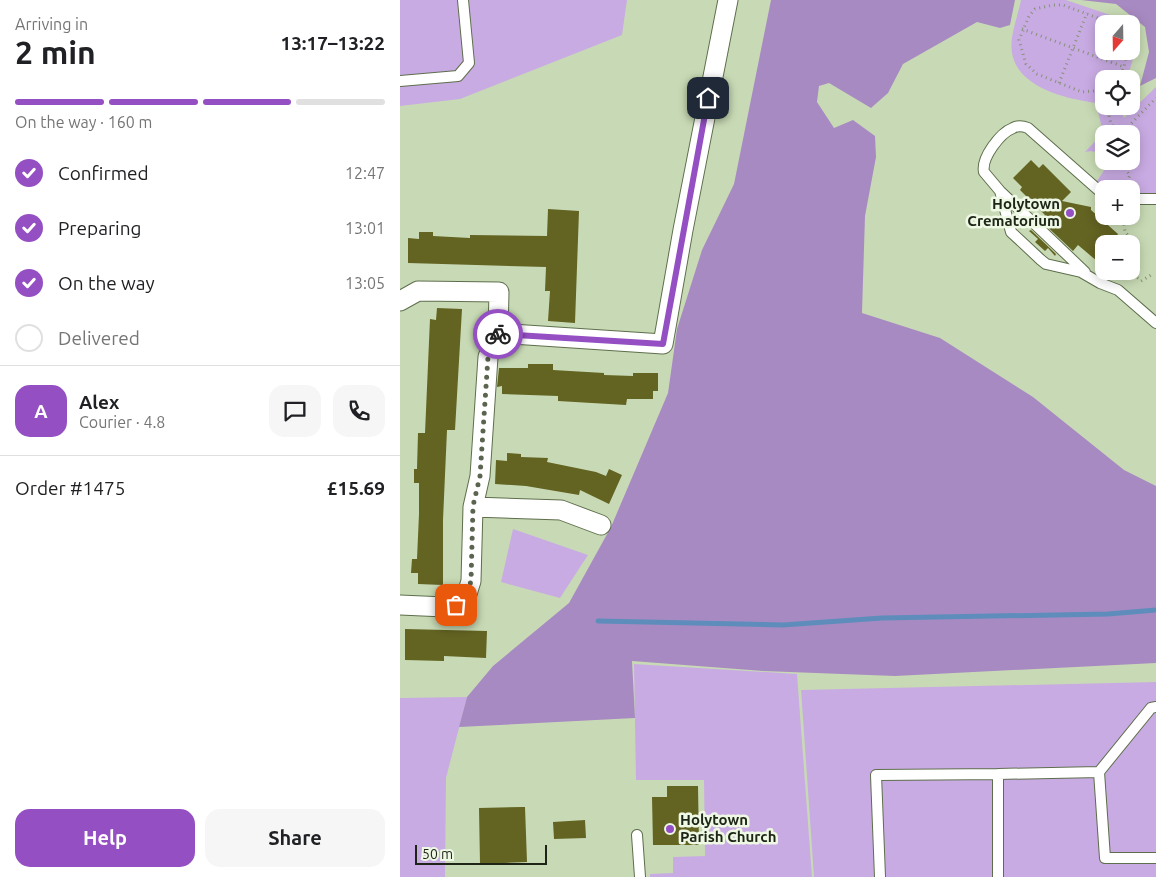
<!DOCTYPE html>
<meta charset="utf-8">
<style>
:root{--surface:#fff;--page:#f6f6f6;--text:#202124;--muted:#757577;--line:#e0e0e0;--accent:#944fc3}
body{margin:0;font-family:Ubuntu,sans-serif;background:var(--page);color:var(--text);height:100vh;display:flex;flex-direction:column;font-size:19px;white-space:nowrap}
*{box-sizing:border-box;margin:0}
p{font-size:16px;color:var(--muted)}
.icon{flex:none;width:28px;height:28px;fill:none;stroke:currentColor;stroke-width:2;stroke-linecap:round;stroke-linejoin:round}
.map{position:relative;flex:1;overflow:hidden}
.details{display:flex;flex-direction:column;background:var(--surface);width:400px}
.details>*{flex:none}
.needle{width:32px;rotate:200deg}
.controls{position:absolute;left:695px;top:15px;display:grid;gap:10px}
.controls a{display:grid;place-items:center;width:45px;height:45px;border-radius:10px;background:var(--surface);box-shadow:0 2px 12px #0003;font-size:25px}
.scale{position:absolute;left:15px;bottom:12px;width:132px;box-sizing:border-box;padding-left:5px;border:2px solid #1e2416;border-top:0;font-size:14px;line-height:18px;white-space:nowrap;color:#1e2416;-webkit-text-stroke:4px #eef8e4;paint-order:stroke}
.pin{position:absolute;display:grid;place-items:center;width:42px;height:42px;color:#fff;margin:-21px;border-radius:10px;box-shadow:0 2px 8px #0006}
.courier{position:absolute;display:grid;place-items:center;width:50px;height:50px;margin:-25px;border:4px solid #944fc3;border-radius:50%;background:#fff;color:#222;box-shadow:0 1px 6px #0007}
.overview em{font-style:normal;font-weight:700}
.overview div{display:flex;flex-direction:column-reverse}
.overview{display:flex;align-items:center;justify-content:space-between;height:85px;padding:0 15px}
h1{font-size:32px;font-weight:700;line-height:38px}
.bar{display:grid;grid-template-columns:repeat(4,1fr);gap:8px 5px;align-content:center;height:60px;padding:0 15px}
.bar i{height:6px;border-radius:4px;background:var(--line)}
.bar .on{background:var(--accent)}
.bar p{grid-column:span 4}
.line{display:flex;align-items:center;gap:12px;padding:0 15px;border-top:1px solid var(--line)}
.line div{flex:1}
.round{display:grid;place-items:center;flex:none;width:52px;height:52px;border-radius:15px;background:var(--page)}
ol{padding:0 15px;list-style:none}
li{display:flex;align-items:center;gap:15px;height:55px}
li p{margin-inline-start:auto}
li .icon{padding:5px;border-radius:50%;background:var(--accent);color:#fff;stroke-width:4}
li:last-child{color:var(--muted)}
li i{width:28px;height:28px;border:2px solid var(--line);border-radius:50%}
.cta{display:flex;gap:10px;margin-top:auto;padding:10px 15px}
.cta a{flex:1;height:58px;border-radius:15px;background:var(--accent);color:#fff;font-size:20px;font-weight:700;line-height:58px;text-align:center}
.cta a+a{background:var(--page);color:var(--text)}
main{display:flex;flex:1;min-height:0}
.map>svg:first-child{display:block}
.green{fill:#c9abe3}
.forest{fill:#a88ac2}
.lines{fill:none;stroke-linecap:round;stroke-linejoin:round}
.stream{stroke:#5e8dbb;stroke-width:5}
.building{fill:#636322}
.service-casing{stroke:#5e6e4c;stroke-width:12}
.minor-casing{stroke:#5e6e4c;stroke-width:21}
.path{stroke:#859276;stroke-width:3;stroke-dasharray:1 4;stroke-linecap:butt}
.service{stroke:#fff;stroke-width:10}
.minor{stroke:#fff;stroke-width:19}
.done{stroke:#5a644e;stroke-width:5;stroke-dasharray:0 9}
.route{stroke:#944fc3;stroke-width:6}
.poi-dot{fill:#944fc3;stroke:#eef8e4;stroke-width:2}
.labels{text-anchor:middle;stroke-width:5;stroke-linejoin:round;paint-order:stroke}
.poi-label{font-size:15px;font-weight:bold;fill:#1e2416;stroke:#eef8e4;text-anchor:end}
</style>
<main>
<section class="details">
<div class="overview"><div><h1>2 min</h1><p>Arriving in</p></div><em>13:17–13:22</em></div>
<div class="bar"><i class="on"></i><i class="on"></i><i class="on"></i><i></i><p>On the way · 160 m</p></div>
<ol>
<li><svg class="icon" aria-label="check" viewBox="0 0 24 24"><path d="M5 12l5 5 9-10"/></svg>Confirmed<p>12:47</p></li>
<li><svg class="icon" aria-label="check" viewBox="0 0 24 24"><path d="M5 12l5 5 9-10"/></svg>Preparing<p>13:01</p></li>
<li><svg class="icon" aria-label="check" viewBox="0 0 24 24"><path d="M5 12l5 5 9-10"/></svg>On the way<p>13:05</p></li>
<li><i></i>Delivered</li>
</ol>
<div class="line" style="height:90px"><b class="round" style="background:var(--accent);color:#fff">A</b><div><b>Alex</b><p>Courier · 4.8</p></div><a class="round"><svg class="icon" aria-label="chat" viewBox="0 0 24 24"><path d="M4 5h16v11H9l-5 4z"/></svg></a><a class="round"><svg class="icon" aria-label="phone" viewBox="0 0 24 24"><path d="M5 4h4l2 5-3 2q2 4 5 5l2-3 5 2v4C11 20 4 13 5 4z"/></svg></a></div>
<div class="line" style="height:65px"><div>Order #1475</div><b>£15.69</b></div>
<div class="cta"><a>Help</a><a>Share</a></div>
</section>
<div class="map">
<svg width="756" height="877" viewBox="0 0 756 877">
<rect width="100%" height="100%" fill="#c8dab5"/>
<path class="green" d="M0,0h227l-5,35 -162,64 -60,7z
M621,0h45l47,16 11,8h-20v27h27v-16l4,17 -8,27h-23v27h15l5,12 32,-31v107l-25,-1v-4h-26l-8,-8 8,-12 -1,-8h27v-27h-27v27c-5,-9 -10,-11 -19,-9l18,-19 -7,-30c-30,-4 -78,-15 -84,-50 -3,-16 6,-37 9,-53z
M113,529l75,26 -28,43 -59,-16z
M234,664l163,10 15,203h-162v-3l23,-1v-16l32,-1 -1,-76h-68z
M756,682v195h-342l-13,-187z
M67,697l-21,81 -1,99h-45v-179z"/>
<path class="forest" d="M371,0h244l-5,25 -10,3 -23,-6 -74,42 -15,29 -17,15 -42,-25 -10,3 -2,16 17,26 19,-8 22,16 1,21 -11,59 -3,97 78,25 93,59 91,73 32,16v177l-261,13 -132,-5 -131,-10 3,57 -176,9 8,-30 26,-31 76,-63 42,-76 57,-134 9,-64 25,-79 32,-66z
M681,0h75v78l-16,8 9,-34 -4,-25 -29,-23z"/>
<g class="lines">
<path class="stream" d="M198,621l185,4 99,-7 226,-4 48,-4"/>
</g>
<path class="building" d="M631,160l8,8 4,-4 28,28 -9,9 29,6v3l27,24 -1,2 9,8h-22v23l-26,-22 -5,6 -33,-31 5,-5 -25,-25 2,-3 -9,-9z
M148,209l31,2 -4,112 -27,-2 2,-30h-5l1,-24 -138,-4v-25l11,1v-7h14v4l37,2v-3l77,1z
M631,230l25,24 -1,2 -7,-8 -3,3 -10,-9 3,-3 -9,-8z
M37,308l25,1 -7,121h-8l-4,90v65l-25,-1v-11h-7l1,-14h5l2,-45v-31h-5v-14h3l1,-36h7l5,-114 6,1z
M128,364h25v6l51,3v2l29,1v-3h25v18h-5v8h-26l-1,6 -68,-4v-5l-56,-2v-8l-5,1 2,-19h29z
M107,453l14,1v3l27,1 -1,4 49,10 10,4 3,-7 13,6 -13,29 -29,-14 -1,5 -53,-9 -31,-2 1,-24 11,1z
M5,629l82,2 -1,27 -42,-2v5l-39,-1z
M267,786h31l1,59h-46l-1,-48h15z
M123,807h2l2,55 -47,2 -1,-56z
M185,820l1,18 -32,1 -1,-17z"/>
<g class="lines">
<defs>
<path id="service" d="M0,81l58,-5 11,-13 -6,-63
M600,191l85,81
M704,195l-76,-67c-5,-2 -10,-3 -15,0 -13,5 -32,30 -29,44l16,19 11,41 30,28 5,4 35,8 19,11 18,7 38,33
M731,199h25
M756,707l-5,1 -52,64 6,86h51
M237,835l3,42
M480,877l-4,-102 124,-1
M598,877v-103l101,-2"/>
<path id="minor" d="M0,301l18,-10 81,1 -1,41 -10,24 -8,119 -7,31 -2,74 -4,13 -11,11 -11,2 -45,-2
M98,333l165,11 20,-114 45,-230
M73,507l88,3 40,15"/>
</defs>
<use href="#service" class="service-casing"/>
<use href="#minor" class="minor-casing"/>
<path class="path" d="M622,29l102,38
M718,79l6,-12 3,-16
M659,83l28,-70
M704,90l-22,2 -45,-18 -11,-10 -7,-24 10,-24 6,-7 18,-4h10l51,19
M707,106l4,18 10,10
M721,134l35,-36
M718,161l12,14 -5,11
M719,216l5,8 1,8 14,15 -2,8 -6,5
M730,271l11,10 12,-7"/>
<use href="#service" class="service"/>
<use href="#minor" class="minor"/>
</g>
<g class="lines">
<path class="done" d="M56,605l11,-11 4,-13 2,-75 7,-30 8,-119 10,-23"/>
<path class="route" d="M98,334l165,10 45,-246"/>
</g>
<g class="poi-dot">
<circle cx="670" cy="213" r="5"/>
<circle cx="270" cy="829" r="5"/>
</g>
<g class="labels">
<g class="poi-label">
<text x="660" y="209">Holytown<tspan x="660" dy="17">Crematorium</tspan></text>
<text x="280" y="825" text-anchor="start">Holytown<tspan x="280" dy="17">Parish Church</tspan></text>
</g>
</g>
</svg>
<div class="controls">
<a><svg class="needle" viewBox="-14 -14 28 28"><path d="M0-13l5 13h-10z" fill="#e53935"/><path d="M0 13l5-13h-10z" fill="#757577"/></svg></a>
<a><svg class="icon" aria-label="locate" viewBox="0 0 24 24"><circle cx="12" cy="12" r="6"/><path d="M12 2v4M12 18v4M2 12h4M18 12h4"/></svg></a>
<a><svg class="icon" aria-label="layers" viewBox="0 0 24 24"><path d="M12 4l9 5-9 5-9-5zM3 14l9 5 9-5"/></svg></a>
<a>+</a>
<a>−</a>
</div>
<div class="scale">50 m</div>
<div class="pin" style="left:56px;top:605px;background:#ea580c"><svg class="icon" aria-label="bag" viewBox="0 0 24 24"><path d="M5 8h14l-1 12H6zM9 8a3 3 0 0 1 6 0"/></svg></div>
<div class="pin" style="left:308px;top:98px;background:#1f2937"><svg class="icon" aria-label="home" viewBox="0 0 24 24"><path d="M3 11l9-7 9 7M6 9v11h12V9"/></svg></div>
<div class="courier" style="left:98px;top:334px"><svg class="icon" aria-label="bike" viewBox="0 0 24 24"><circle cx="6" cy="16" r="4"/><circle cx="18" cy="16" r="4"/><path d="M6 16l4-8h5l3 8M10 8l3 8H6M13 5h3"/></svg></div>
</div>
</main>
